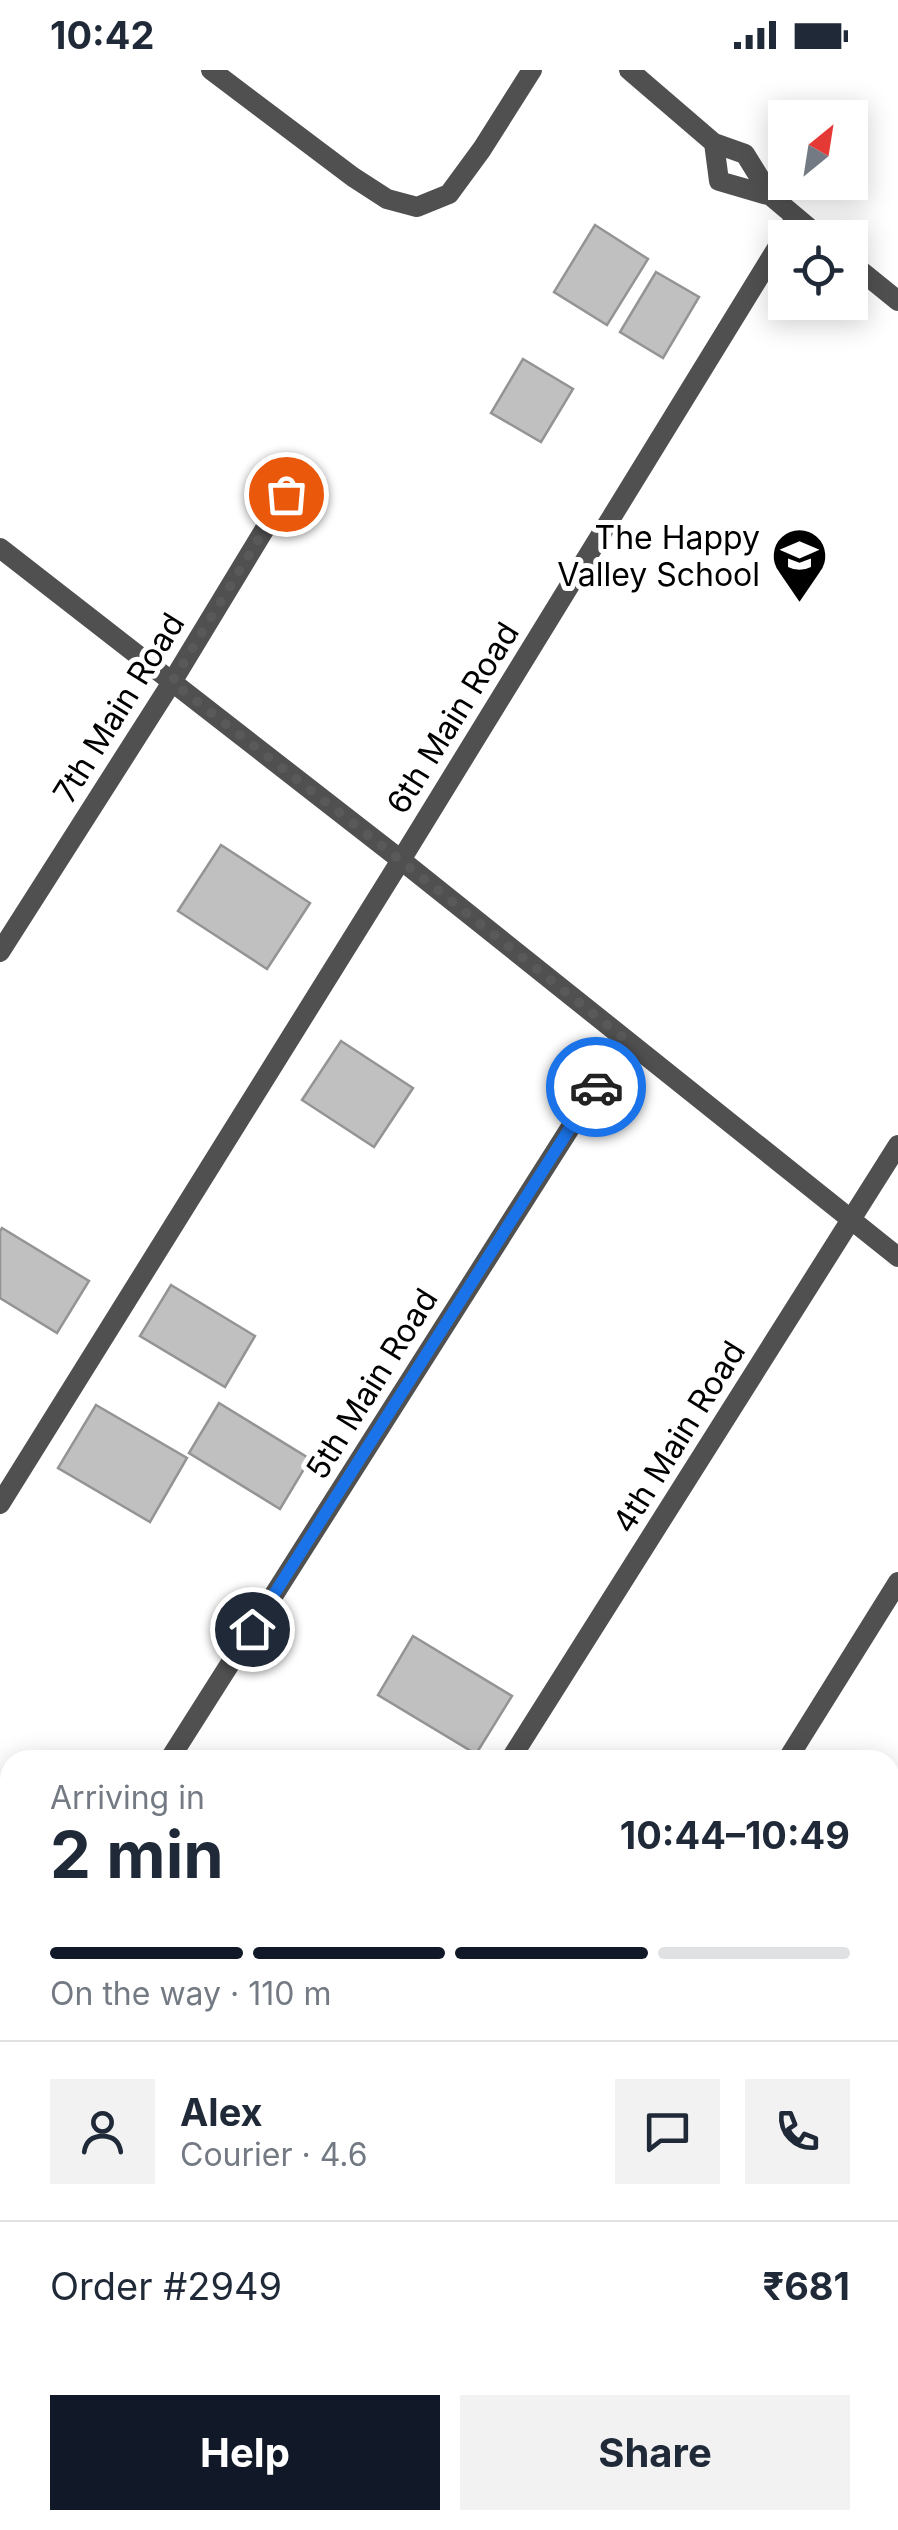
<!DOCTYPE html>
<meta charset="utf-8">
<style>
:root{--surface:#fff;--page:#f2f2f3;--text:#1f2937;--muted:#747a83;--line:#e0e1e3;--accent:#111827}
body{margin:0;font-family:Inter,sans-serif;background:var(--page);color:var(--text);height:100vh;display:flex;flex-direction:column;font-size:38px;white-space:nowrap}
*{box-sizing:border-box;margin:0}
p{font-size:32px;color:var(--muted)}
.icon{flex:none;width:55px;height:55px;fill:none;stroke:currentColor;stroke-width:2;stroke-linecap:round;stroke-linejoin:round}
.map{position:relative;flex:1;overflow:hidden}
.panel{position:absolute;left:0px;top:1680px;width:900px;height:780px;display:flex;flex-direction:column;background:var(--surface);border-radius:30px 30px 0 0;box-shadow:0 5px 25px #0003}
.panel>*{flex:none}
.needle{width:65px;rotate:30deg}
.fabs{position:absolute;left:768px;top:30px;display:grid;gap:20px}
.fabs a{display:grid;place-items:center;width:100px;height:100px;border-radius:0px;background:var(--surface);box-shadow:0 5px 25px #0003;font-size:50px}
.pin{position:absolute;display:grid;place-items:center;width:85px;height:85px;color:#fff;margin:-42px;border:5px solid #fff;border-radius:50%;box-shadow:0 2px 10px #0007}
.courier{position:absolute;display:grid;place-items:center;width:100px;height:100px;margin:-50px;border:8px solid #1a73e8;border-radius:50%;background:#fff;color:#222;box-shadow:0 2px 12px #0007}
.summary em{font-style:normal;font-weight:700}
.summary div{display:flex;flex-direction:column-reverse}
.summary{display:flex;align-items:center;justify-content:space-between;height:170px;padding:0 50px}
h1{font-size:65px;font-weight:700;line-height:75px}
.bar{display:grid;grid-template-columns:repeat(4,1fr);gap:15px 10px;align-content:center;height:120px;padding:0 50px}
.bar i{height:12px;border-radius:8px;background:var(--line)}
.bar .selected{background:var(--accent)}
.bar p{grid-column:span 4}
.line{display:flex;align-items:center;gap:25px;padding:0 50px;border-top:2px solid var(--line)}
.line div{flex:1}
.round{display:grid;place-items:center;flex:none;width:105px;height:105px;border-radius:0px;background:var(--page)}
.primary-button{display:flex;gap:20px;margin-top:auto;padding:20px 50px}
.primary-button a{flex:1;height:115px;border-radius:0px;background:var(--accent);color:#fff;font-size:40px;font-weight:700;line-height:115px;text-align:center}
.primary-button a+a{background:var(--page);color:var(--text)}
.status{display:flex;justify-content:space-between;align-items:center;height:70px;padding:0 50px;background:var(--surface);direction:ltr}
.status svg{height:28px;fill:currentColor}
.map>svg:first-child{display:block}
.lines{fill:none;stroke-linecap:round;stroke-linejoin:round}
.stream{stroke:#9e9e9e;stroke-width:11}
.building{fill:#c0c0c0;stroke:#949494;stroke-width:2.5}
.lane{stroke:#505050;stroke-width:20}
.street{stroke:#505050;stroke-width:20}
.done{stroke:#595959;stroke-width:10;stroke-dasharray:0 18}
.route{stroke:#1a73e8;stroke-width:12}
.labels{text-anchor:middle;stroke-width:10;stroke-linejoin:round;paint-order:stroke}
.poi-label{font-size:32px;fill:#000;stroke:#fff;text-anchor:end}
.street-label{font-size:32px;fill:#000;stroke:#fff}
</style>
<div class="status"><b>10:42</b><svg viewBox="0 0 49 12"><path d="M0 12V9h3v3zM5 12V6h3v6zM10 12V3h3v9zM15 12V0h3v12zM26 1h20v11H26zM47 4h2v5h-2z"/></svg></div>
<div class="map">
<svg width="898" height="2460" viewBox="0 0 898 2460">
<rect width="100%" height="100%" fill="#fff"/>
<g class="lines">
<path class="stream" d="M0,2339l10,-3"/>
</g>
<path class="building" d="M595,155l53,34 -41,66 -53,-33z
M656,202l43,25 -36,61 -43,-26z
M523,289l50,30 -32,53 -50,-29z
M221,775l89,58 -43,66 -89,-58z
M341,971l72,47 -39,59 -72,-47z
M2,1158l87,53 -32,52 -57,-35v-67z
M171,1215l84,51 -30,51 -85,-51z
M219,1333l91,56 -30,50 -91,-56z
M96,1335l91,53 -37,64 -92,-54z
M413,1566l99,60 -36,58 -98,-59z
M891,1786l7,4v95l-8,-6z
M341,2450h199l9,7 -3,3h-193z"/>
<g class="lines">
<path class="lane" d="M211,0l142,107 34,22 30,8 32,-13 33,-45 50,-79"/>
<path class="street" d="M629,0l85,73 31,11 26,42 50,42
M714,73l5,38 52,15
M850,192l48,39
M0,478l401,312 497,397
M0,882l172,-270 114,-188
M0,1434l401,-644 395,-643
M169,1690l457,-720
M510,1690l388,-615
M787,1690l111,-178
M0,1938l10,5
M890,2054l8,-13
M0,2269l10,5
M240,2450l12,10
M670,2450l12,10"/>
</g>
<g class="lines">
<path class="done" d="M286,424l-114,188 228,178 226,180 -30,47"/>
<path class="route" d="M252,1559l344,-542"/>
</g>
<defs>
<symbol id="school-pin" viewBox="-11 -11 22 30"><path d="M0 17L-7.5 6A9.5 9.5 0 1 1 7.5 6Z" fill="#000" stroke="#fff"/><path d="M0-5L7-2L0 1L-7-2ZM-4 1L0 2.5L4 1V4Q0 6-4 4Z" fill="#fff"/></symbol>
</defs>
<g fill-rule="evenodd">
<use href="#school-pin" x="768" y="454" width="63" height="86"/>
</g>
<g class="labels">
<g class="poi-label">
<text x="760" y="479">The Happy<tspan x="760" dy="37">Valley School</tspan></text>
</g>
<g class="street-label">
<text transform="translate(119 638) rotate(-58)" y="11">7th Main Road</text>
<text transform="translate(453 648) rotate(-58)" y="11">6th Main Road</text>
<text transform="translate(372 1314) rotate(-58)" y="11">5th Main Road</text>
<text transform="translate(679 1367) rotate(-58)" y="11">4th Main Road</text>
</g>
</g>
</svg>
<div class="fabs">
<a><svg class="needle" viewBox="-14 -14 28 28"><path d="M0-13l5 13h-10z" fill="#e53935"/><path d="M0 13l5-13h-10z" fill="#747a83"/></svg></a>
<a><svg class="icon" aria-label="locate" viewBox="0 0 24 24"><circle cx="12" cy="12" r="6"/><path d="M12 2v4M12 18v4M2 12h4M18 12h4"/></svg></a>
</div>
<div class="pin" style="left:286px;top:424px;background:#ea580c"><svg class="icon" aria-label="bag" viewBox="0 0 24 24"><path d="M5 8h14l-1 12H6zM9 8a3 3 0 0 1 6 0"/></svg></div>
<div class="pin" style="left:252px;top:1559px;background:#1f2937"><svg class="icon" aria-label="home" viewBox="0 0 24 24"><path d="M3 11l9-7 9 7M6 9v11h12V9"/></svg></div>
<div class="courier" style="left:596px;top:1017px"><svg class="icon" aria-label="car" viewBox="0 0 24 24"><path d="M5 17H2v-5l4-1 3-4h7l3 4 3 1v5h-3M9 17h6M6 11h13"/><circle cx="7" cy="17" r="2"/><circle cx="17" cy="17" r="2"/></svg></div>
<section class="panel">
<div class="summary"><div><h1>2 min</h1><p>Arriving in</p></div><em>10:44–10:49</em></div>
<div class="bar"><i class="selected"></i><i class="selected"></i><i class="selected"></i><i></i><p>On the way · 110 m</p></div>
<div class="line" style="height:180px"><a class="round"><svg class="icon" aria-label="person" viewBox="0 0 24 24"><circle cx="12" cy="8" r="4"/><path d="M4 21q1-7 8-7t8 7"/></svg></a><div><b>Alex</b><p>Courier · 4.6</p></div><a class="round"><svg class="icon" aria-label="chat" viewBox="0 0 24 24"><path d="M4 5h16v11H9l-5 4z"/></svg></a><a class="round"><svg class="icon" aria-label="phone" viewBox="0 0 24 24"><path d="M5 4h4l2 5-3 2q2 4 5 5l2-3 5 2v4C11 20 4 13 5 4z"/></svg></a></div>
<div class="line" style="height:130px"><div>Order #2949</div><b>₹681</b></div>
<div class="primary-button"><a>Help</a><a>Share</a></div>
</section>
</div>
